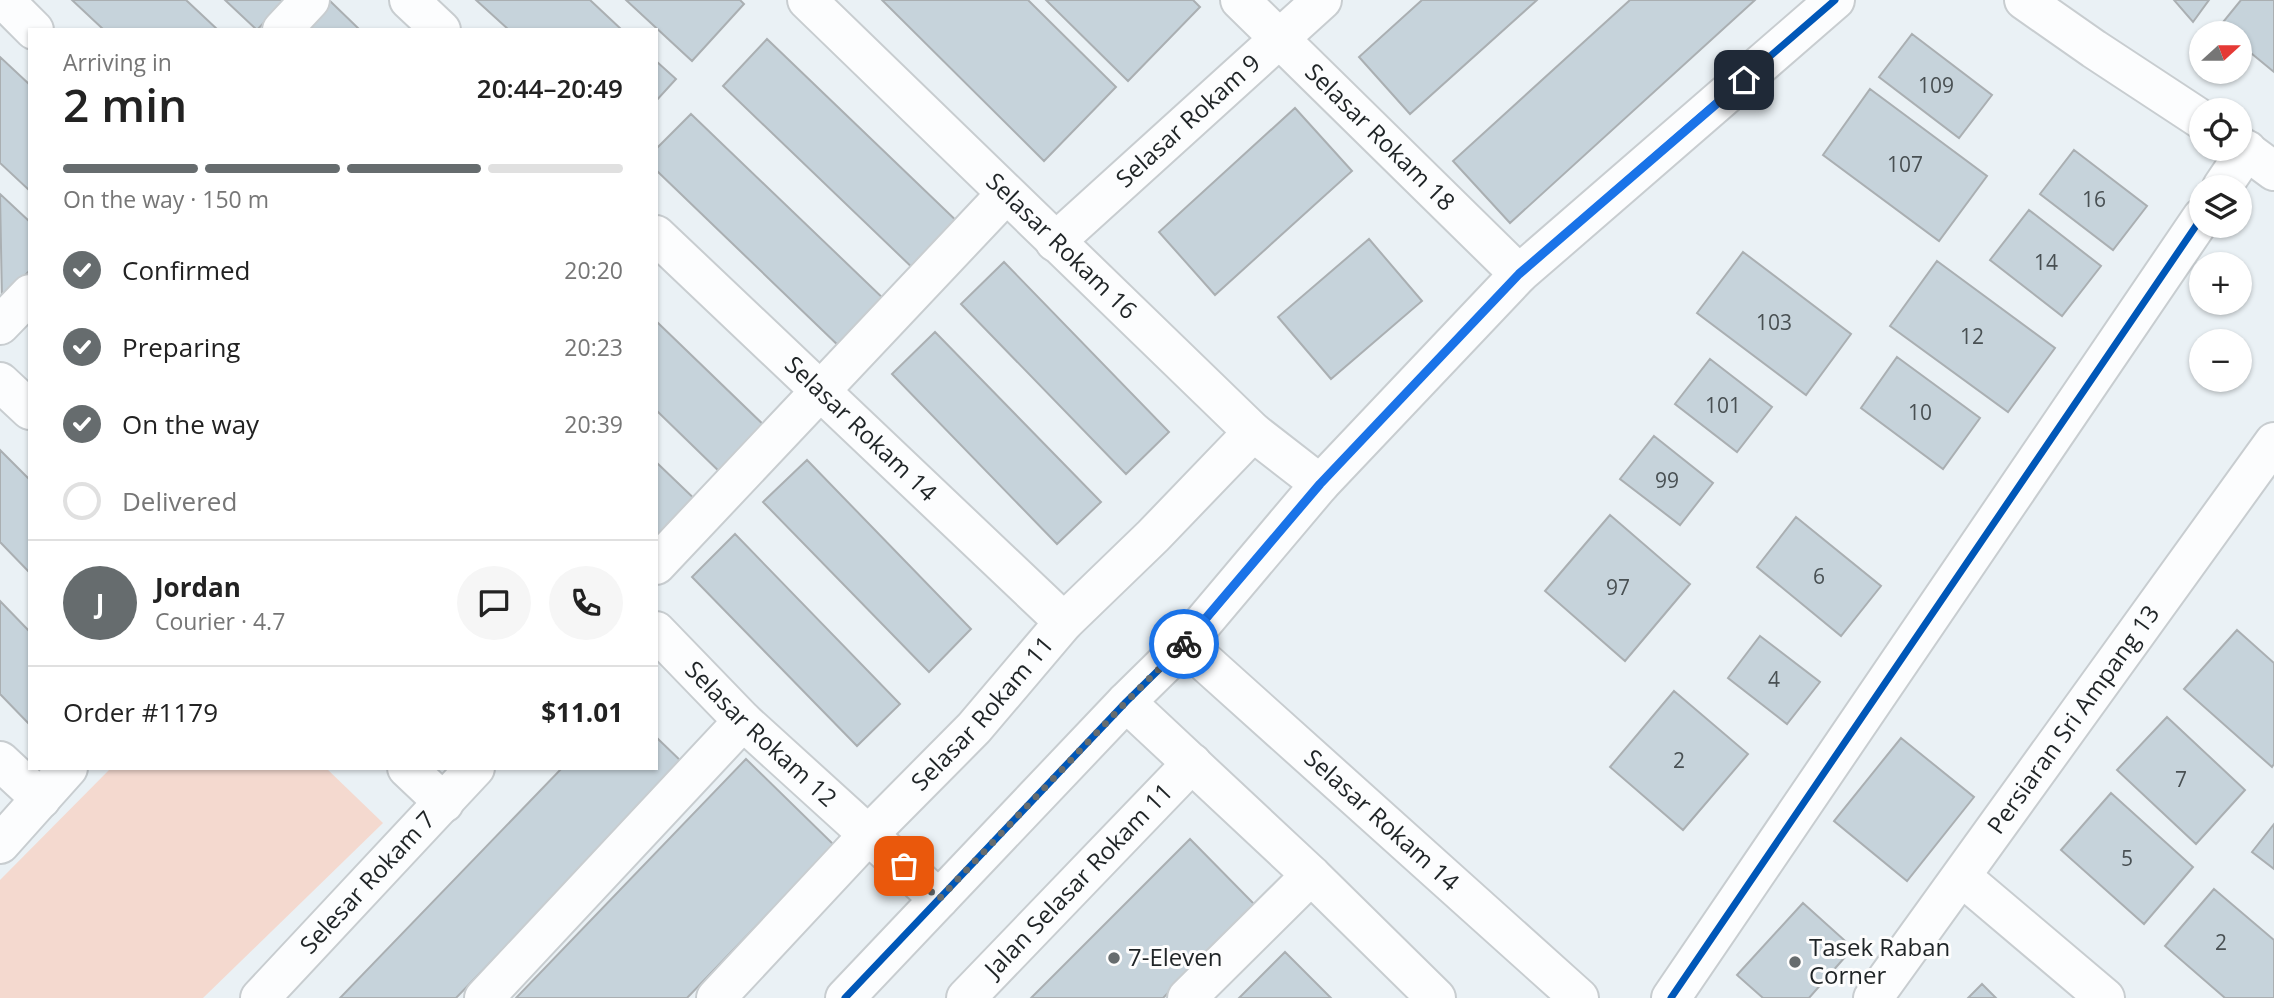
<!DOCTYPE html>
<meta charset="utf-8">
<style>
:root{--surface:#fff;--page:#f6f6f6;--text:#222;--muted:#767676;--line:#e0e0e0;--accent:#666c6e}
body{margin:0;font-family:"Open Sans",sans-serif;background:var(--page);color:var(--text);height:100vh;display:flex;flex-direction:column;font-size:26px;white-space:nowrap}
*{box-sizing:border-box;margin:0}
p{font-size:23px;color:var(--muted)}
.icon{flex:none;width:38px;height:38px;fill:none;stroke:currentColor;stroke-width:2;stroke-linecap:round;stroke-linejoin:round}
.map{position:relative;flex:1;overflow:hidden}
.details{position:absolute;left:28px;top:28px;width:630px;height:742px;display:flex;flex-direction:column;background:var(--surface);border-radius:0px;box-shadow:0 2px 5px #0004}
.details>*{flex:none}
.needle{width:46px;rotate:69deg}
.tools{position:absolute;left:2189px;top:21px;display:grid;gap:14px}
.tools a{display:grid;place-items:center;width:63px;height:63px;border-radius:50%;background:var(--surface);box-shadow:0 2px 5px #0004;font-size:35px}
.pin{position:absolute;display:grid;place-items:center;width:60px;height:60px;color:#fff;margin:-30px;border-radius:14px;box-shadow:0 4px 10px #0006}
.courier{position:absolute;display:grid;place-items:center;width:70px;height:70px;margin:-35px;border:5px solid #1a73e8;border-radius:50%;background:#fff;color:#222;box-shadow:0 2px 9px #0007}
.summary em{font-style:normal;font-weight:600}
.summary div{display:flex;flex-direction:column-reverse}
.summary{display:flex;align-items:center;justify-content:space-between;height:119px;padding:0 35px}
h1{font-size:46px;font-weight:600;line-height:52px}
.bar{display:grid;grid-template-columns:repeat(4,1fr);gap:10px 7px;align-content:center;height:84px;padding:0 35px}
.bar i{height:9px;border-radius:5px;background:var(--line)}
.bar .current{background:var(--accent)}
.bar p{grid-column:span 4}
.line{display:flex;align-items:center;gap:18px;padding:0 35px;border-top:2px solid var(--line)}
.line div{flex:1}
.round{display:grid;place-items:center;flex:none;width:74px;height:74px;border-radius:37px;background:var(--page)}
ol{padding:0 35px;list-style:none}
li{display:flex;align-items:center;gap:21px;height:77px}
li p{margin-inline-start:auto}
li .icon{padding:7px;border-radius:50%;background:var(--accent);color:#fff;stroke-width:4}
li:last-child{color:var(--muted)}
li i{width:38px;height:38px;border:4px solid var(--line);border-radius:50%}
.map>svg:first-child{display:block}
.green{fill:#f4d9cf}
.building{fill:#c6d3db;stroke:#aaafb2;stroke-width:2}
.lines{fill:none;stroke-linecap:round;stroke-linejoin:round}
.minor-casing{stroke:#c8cdd0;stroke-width:42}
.minor{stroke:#fcfdfe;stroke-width:38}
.cycleway-casing{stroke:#fdfdfd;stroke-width:11}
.cycleway{stroke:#0057b8;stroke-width:7}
.done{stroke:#666c6e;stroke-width:7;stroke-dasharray:0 12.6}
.route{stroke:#1a73e8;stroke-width:9}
.poi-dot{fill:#666c6e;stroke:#fdfdfd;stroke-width:2.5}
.labels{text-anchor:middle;stroke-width:6;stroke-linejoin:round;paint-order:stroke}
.number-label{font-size:21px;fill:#495053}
.street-label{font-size:24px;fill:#1f2426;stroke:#fdfdfd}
.poi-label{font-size:24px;fill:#1f2426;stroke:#fdfdfd;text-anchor:start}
</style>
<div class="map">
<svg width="2274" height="998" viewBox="0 0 2274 998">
<rect width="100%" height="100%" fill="#eaf1f5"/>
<path class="green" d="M111,768h215l57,55 -180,175h-203v-118z"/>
<path class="building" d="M72,0h114l32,30h-114z
M225,0h60l-28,30z
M327,0h2l31,30h-62z
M476,0h114l32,30h-113z
M626,0h114l4,4 -52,57z
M882,0h146l88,87 -72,74z
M1046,0h147l7,7 -72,74z
M1422,0h115l-127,114 -51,-57z
M1630,0h125l-245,223 -57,-62z
M2174,0h35l-16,22z
M2241,0h33v72l-34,-28v-11h-13l-8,-6z
M1912,34l80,61 -33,43 -80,-61z
M767,39l198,190 -45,46 -197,-189z
M0,57l30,28v106l-30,-28z
M656,61l20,18 -20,22z
M1870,89l117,87 -48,65 -116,-86z
M1295,108l57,63 -137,124 -56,-63z
M691,114l197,189 -45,47 -187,-180v-21z
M2074,150l73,56 -34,44 -73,-56z
M0,194l30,28v48l-28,31z
M2029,210l72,56 -39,50 -72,-56z
M1369,239l53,62 -91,78 -53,-62z
M1743,252l108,82 -45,61 -109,-82z
M1937,261l118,87 -47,64 -118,-86z
M1004,262l165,170 -43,42 -165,-170z
M656,321l115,111 -44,47 -71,-69z
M935,332l166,170 -44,42 -165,-170z
M1897,357l83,61 -37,51 -82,-61z
M1710,359l62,48 -35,45 -62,-48z
M1654,436l59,47 -33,42 -60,-46z
M0,450l30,30v93l-30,-31z
M807,460l164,169 -42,43 -166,-170z
M656,462l47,45 -47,44z
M1610,515l80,69 -65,77 -80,-70z
M1796,517l85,69 -40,50 -84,-69z
M735,534l165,170 -43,42 -165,-169z
M0,601l30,31v93l-30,-31z
M2237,630l37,33v101l-2,3 -88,-78z
M1760,636l60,46 -33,42 -59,-46z
M1674,691l74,63 -65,76 -73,-63z
M2167,717l78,73 -49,54 -79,-74z
M656,737l27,26 -227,235h-116l222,-230h94z
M1901,738l73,59 -67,84 -73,-60z
M746,759l88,86 -147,153h-171z
M2111,793l82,74 -49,57 -83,-74z
M2274,824v45l-22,-17z
M1190,839l65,66 -92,93h-132z
M2214,889l60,51v58h-49l-60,-52z
M1803,903l50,45 -44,50h-46l-26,-23z
M1285,952l46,46h-92z
M1982,984l14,14h-28z"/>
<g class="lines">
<defs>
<g id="minor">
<path d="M4,0l30,30"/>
<path d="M409,0l32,30"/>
<path id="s1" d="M807,0l446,432 67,52"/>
<path id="s2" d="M1240,0l279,274"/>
<path d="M2024,0l70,49 108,71"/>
<path d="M282,30l28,-30"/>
<path d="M2240,146l34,25"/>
<path d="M2222,187l25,-37"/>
<path id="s3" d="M656,235l408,387"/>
<path id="s4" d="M1055,242l267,-242"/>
<path d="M0,325l30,-31"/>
<path d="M0,382l30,28"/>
<path d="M656,565l350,-371"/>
<path id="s5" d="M656,631l87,90 196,178"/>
<path id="s6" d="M1185,644l394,354"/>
<path d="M1126,702l185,173 125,123"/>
<path d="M0,761l41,38"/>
<path d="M407,768l37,35"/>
<path d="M0,844l68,-76"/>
<path d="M1962,877l143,121"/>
<path id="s7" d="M260,998l215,-230"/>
<path d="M484,998l259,-277"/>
<path id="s8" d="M716,998l153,-164 105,-106 90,-106 89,-86 100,-104"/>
<path d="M845,998l281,-296 59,-58 135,-160 199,-210 316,-274"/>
<path id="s9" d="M966,998l226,-235"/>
<path d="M1187,998l124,-123"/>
<path d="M1671,998l531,-781"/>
<path id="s10" d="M1873,998l401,-556"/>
</g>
</defs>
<use href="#minor" class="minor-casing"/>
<use href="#minor" class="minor"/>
<defs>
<path id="cycleway" d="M845,998l281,-296 59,-58 135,-160 199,-210 316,-274
M1671,998l531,-781"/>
</defs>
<use href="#cycleway" class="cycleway-casing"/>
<use href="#cycleway" class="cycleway"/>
</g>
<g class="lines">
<path class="done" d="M904,866l35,33 187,-197 58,-58"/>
<path class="route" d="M1184,644l136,-160 199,-210 225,-194"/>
</g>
<g class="poi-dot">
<circle cx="1114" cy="958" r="7"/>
<circle cx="1795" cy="962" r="7"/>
</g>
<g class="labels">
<g class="number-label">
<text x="1936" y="93">109</text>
<text x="1905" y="172">107</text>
<text x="2094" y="207">16</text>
<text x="2046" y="270">14</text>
<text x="1774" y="330">103</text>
<text x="1972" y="344">12</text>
<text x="1723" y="413">101</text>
<text x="1920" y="420">10</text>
<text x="1667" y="488">99</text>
<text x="1819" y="584">6</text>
<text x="1618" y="595">97</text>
<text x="1774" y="687">4</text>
<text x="1679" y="768">2</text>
<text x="2181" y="787">7</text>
<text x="2127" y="866">5</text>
<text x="2221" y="950">2</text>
</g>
<g class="street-label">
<text dy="8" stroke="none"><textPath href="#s4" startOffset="180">Selasar Rokam 9</textPath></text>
<text dy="8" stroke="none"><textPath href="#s2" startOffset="196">Selasar Rokam 18</textPath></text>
<text dy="8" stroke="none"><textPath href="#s1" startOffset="354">Selasar Rokam 16</textPath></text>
<text dy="8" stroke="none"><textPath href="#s3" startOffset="282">Selasar Rokam 14</textPath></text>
<text dy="8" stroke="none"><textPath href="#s8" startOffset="390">Selasar Rokam 11</textPath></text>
<text dy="8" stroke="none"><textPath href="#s10" startOffset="343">Persiaran Sri Ampang 13</textPath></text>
<text dy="8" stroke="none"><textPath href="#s5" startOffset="147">Selasar Rokam 12</textPath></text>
<text dy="8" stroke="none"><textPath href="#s6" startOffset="264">Selasar Rokam 14</textPath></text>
<text dy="8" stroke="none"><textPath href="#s9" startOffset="163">Jalan Selasar Rokam 11</textPath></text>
<text dy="8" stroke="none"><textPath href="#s7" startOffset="158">Selesar Rokam 7</textPath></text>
</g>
<g class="poi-label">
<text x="1809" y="956">Tasek Raban<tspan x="1809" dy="28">Corner</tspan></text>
<text x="1128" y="966">7-Eleven</text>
</g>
</g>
</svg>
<div class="tools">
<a><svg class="needle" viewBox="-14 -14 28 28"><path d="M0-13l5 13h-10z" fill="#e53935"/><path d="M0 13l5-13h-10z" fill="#767676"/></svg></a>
<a><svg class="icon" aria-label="locate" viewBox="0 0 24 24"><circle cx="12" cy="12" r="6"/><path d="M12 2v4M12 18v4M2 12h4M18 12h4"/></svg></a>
<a><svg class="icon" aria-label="layers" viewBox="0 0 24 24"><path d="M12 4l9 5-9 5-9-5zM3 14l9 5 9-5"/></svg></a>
<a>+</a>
<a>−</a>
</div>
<div class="pin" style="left:904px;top:866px;background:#ea580c"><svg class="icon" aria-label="bag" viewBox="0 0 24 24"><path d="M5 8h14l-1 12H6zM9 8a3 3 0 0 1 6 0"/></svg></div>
<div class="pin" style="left:1744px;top:80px;background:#1f2937"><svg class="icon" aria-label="home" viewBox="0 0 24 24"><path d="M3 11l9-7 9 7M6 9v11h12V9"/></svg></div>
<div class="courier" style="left:1184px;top:644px"><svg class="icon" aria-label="bike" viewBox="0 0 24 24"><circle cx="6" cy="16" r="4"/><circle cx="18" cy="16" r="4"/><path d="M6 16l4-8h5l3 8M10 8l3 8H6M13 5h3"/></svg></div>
<section class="details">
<div class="summary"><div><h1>2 min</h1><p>Arriving in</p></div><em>20:44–20:49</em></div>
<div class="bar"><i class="current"></i><i class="current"></i><i class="current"></i><i></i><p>On the way · 150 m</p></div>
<ol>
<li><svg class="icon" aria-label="check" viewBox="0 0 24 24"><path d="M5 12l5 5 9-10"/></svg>Confirmed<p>20:20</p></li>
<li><svg class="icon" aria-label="check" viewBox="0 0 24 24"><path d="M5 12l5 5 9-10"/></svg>Preparing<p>20:23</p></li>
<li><svg class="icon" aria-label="check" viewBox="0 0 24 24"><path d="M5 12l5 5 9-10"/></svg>On the way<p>20:39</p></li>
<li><i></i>Delivered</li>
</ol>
<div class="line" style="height:126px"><b class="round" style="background:var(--accent);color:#fff">J</b><div><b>Jordan</b><p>Courier · 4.7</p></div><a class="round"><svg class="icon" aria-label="chat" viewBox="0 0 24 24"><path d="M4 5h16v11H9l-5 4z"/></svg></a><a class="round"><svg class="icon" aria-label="phone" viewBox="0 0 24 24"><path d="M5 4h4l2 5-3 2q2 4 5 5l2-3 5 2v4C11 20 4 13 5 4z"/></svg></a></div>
<div class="line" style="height:91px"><div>Order #1179</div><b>$11.01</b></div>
</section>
</div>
